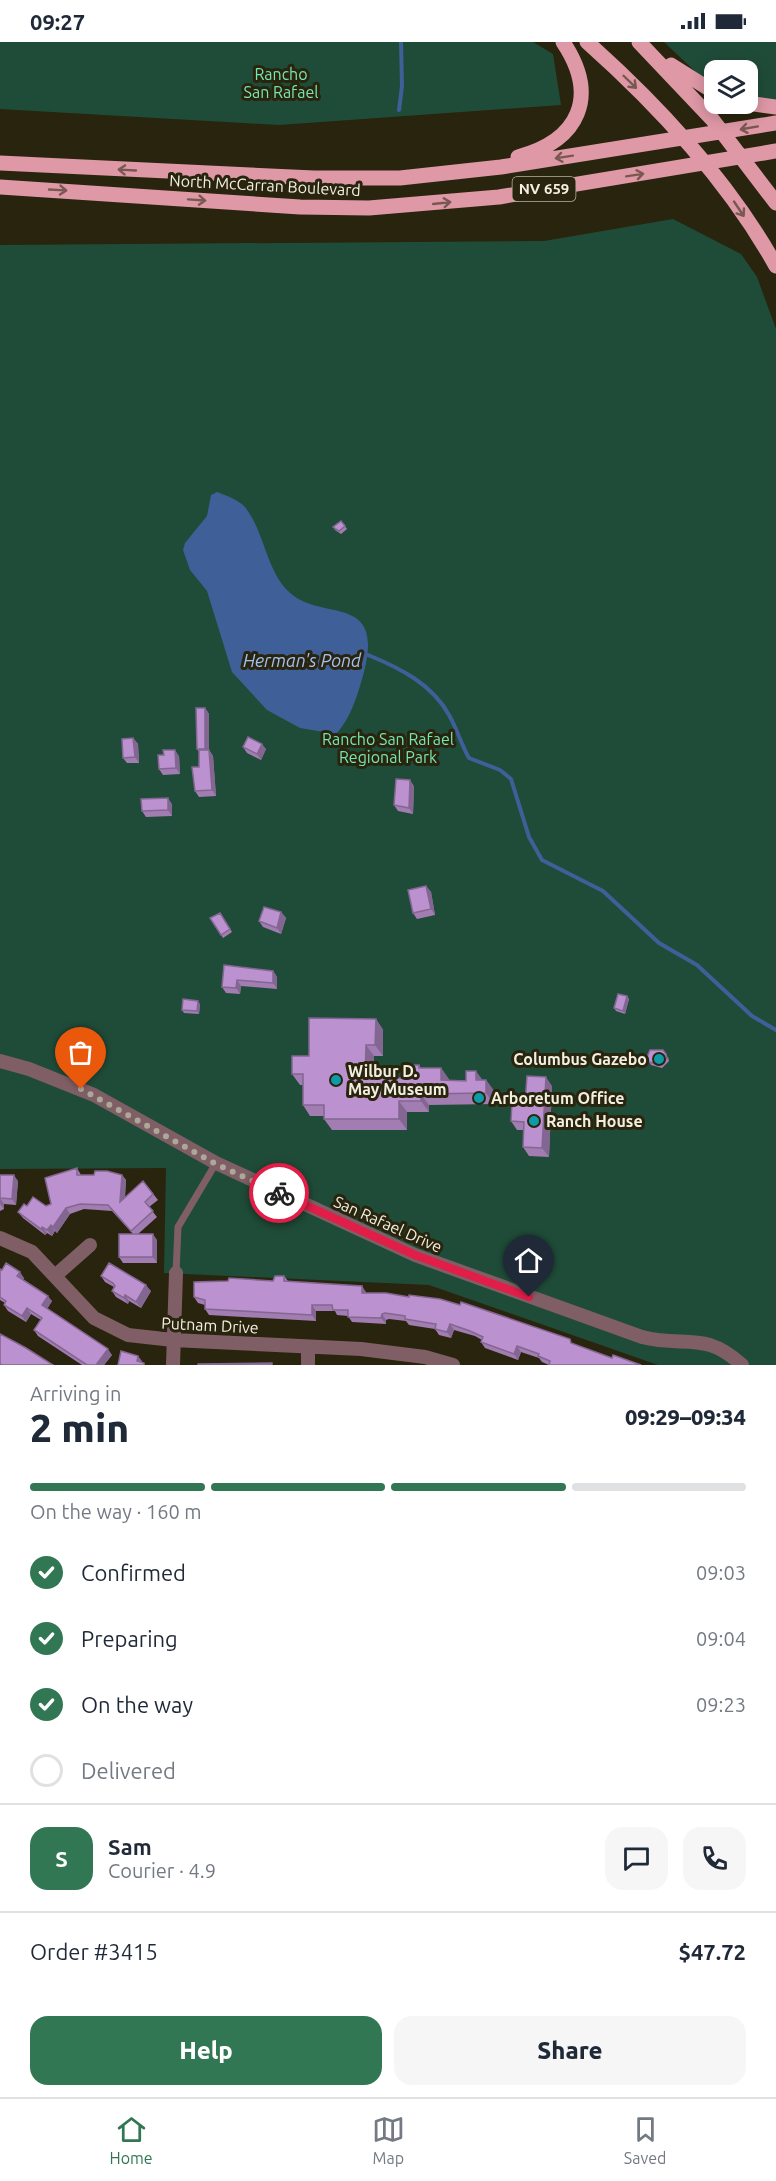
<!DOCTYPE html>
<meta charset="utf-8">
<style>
:root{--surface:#fff;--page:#f6f6f7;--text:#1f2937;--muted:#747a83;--line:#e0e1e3;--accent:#327754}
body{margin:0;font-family:Ubuntu,sans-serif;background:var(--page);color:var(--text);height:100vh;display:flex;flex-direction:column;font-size:22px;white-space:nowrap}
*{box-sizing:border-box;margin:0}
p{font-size:20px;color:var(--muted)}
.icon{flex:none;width:33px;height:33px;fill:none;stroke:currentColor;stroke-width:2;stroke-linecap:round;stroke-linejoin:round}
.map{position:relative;height:1323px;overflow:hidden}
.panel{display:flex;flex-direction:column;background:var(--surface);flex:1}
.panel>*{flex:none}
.buttons{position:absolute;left:704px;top:18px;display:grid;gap:12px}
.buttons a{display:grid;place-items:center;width:54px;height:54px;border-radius:12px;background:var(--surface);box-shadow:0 3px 15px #0003;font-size:30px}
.pin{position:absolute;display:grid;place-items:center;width:51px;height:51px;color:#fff;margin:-62px -26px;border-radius:50% 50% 50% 0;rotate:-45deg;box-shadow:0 0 6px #0007}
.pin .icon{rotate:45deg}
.courier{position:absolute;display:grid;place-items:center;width:60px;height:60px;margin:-30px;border:4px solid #e11d48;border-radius:50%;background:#fff;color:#222;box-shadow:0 2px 8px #0007}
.head em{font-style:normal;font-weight:800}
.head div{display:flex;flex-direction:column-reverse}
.head{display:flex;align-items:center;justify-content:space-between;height:102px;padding:0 30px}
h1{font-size:39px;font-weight:800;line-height:45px}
.bar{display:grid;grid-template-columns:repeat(4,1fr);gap:9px 6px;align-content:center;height:72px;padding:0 30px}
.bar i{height:8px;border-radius:4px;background:var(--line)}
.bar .on{background:var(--accent)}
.bar p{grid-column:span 4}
.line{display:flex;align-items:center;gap:15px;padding:0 30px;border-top:2px solid var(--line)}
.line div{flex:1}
.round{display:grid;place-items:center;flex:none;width:63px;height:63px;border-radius:18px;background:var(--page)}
ol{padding:0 30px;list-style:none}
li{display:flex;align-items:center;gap:18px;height:66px}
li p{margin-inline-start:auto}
li .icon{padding:6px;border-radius:50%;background:var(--accent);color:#fff;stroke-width:4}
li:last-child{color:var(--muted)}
li i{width:33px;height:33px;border:3px solid var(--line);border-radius:50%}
.cta{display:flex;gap:12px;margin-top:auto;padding:12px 30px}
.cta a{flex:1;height:69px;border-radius:18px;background:var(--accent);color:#fff;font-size:24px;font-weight:800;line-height:69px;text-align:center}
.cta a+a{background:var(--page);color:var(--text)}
.status{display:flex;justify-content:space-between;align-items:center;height:42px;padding:0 30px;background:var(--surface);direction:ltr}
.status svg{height:16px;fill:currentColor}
.tabs{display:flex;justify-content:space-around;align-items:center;height:84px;border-top:2px solid var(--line);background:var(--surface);font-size:16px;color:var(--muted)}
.tabs a{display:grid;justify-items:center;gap:3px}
.tabs .on{color:var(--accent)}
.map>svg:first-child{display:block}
.green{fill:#1f4c38}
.water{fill:#3e5f98}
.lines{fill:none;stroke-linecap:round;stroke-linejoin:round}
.stream{stroke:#3e5f98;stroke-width:4}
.lane{stroke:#805e65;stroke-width:7}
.street{stroke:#805e65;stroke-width:14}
.primary{stroke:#de98a6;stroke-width:15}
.wall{fill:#a17db2}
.shaded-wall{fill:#836691}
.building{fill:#bb91cf;stroke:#836691;stroke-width:1.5}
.oneway{stroke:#7a5852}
.done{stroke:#aca897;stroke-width:6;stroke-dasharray:0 10.8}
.route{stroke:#e11d48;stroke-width:8}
.culture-dot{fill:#0f9aa8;stroke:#29240d;stroke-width:2}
.labels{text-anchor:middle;stroke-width:6;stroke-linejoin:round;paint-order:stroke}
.shield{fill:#29240d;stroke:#b6b2a1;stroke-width:1.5}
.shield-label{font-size:15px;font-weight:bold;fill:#f2efe1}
.park-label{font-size:16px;fill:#76e7b2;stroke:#29240d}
.street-label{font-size:16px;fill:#f2efe1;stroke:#29240d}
.poi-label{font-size:16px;font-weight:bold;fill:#f2efe1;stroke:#29240d;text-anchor:start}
.water-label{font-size:18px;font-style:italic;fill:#a3c0f2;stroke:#29240d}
</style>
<div class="status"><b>09:27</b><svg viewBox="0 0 49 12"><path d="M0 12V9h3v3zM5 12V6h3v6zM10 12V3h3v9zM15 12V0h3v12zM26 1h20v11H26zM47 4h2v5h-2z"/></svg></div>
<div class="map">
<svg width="776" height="1323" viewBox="0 0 776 1323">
<rect width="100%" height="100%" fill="#29240d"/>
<path class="green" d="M0,0h533l20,12 8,51 -282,20 -279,-16z
M664,0h112v59l-29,-6v-25h-33v13l-13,-6z
M673,177l68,35 16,23 19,52v1036h-118l-229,-80 -265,-12 2,-105 -166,1v-924l544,-4z"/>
<path class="water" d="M217,450c8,3 22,8 28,15 19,24 21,61 42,83 32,34 98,0 77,82 -6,22 -13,46 -28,62l-36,-6 -33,-18 -35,-38 -25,-81 -17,-21 -7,-20 2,-7 22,-27 4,-21z"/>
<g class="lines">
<path class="stream" d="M399,68l3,-24 -1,-44
M368,613c32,13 64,29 81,60 8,14 12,29 20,43l31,12 11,9 18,58 13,23 61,31 56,52 38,22 55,51 24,14"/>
<path class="lane" d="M176,1231l2,-46 38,-64"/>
<path class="street" d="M0,1019l29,8 65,26 122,68 199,92 227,82c43,11 62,-7 100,28
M0,1196l32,14 62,66 34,17 45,5 188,9 64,8 28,8
M56,1233l34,-30
M308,1305v18
M173,1323l3,-92"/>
<path class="primary" d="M587,0c73,65 141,138 189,224
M639,0l73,77 64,84
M671,23l43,27
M747,61l29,4
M518,115c62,-17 81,-61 45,-115
M0,121l314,15h86l101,-11 275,-44
M0,145l300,20 69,1 130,-11 277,-46"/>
</g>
<path class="wall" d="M341,479l6,8 -6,5 -6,-4 -2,-3z
M205,666l4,6v36l4,6 3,40 -17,1 -4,-6 4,-24v-15l-2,-3z
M133,696l5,6 1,19h-12l-4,-5z
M243,705l23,2 -5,11 -14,-7z
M179,714l1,18 -17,1 -4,-6z
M414,744l-1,28 -15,-3 -4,-6z
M172,762v12l-26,1 -4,-6z
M426,844l5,6 4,23 -18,4 -4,-6z
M281,870l5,6 -5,16 -18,-7 -4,-6z
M220,871l12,19 -9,6 -13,-20z
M224,923l49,6 4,6v12l-36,-3 -1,8 -14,-1 -4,-6z
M627,954l2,3 -4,15 -9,-3 -2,-3z
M200,962l-1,10 -15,-1 -2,-3z
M376,977l7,11v26h-9l-1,22h34l12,-13 2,3h20l8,12h37l8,11v13l-65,1v7h-22v18h-75l-8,-11v-3h-14l-7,-11v-20h-3l-8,-11 17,-18z
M668,1015l1,4 -7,7 -11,-3 -2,-3z
M552,1044l-3,71 -20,-1 -6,-9 1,-17h-7l-6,-9z
M77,1126l4,7h41l4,5 -1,18 18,-17 15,19 -9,7 8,10 -19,17 19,6v23h-34l-4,-6 14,-23 -21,-23 -28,-2 -14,5 -13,19 -2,-2 -3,5 -5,-3 -2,2 -22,-17 -5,-6 28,-6 5,-2z
M0,1133l18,6 -2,24 -12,-1v5l-4,2z
M0,1227l24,9 -1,2 29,21 -5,8 65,46 -8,10h-22l-44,-29 -4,-6 7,-10 -10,-6 -5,8 -18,-11 -4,-6 1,-2 -5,-3z
M101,1234l50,15 -10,17 -12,-7 -1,3 -12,-7 -4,-6 2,-4 -9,-5z
M284,1234l4,5 78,11v1l208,52 38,13 29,7h-92l-7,-3 -3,-4 -18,-6 -3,8 -33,-12 -4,-6 1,-2 -7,-4 -21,-6 -3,8 -12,-3 -4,-6 -26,-4 -3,-4 -17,-2 -3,1v4l-34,-2 -4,-6 -11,-1 -2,-4h-19v10l-107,-6 -4,-6v-4l-7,-2 -4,-6 79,-16z"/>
<path class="shaded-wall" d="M205,666l4,6v36l4,6 3,40 -4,-6 -3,-35 -4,-6z
M133,696l5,6 1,19 -4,-6z
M262,702l4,5 -5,11 -4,-6z
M175,708l4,6 1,18 -4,-6z
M410,738l4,6 -1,28 -4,-6z
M168,756l4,6v12l-4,-6z
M426,844l5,6 4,23 -4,-6z
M281,870l5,6 -5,16 -4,-6z
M273,929l4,6v12l-4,-6z
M237,938l4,6 -1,8 -4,-6z
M627,954l2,3 -4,15 -2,-3z
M198,959l2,3 -1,10 -2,-3z
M376,977l7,11v26l-8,-11z
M366,1003l8,11 -1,33 -8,-11z
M441,1026l8,11v12l-8,-11z
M476,1029l8,11 -8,-2z
M546,1035l6,9 -3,71 -7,-9z
M486,1038l8,11v13l-8,-11z
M421,1052l8,11v7l-8,-11z
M399,1059l8,11v18l-8,-11z
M14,1133l4,6 -2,24 -4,-6z
M122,1133l4,5 -2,28 -4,-6z
M0,1156l4,6v5l-4,-5z
M66,1166l4,6 -13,19 -4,-6z
M51,1183l4,6 -3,5 -5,-6z
M42,1185l5,6 -2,2 -4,-6z
M153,1192l4,6v23l-4,-6z
M20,1230l4,6 -3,4 -4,-6z
M146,1243l5,6 -10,17 -5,-6z
M362,1244l4,6v7l-4,-6z
M125,1253l4,6 -1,3 -4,-6z
M48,1254l4,5 -6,10 -4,-6z
M312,1263l4,6v10l-4,-6z
M27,1266l4,6 -5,8 -4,-6z
M382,1272l4,6v4l-5,-6z
M450,1282l4,6 -3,8 -4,-6z
M517,1304l4,6 -3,8 -4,-6z
M108,1307l4,6 -8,10h-8z
M138,1314l4,5 -1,4 -4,-4z"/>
<path class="building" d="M341,479l4,5 -6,5 -6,-4z
M196,666h9v41h-8z
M248,695l14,7 -5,10 -14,-7z
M133,696l2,19 -12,1 -1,-19z
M163,708h12l1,18 -17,1 -1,-14h6z
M199,708h10l3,40 -17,1 -3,-24h7z
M396,737l14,1 -1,28 -15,-3z
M168,756v12l-26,1 -1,-12z
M426,844l5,23 -18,4 -5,-23z
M264,865l17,5 -4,16 -18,-7z
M220,871l10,16 -9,6 -11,-17z
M224,923l49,6v12l-36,-3 -1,8 -14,-1z
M618,952l9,2 -4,15 -9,-3z
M183,957l15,2 -1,10 -15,-1z
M309,976l67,1 -1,26h-9l-1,33h42l1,-13h11v3h22v12l25,1v-10h10v9h10v13l-65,1v7h-22v18h-75v-14h-21v-31h-11v-18h17z
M650,1008h13l3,4 1,4 -7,7 -11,-3 -2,-5z
M527,1034l19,1 -4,71 -19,-1 1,-25 -13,-1 1,-19 13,1z
M77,1126v7h17l1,-4h12l15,4 -2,27 23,-21 10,13 -8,8 8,9 -22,20 -23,-26 -28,-1 -14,4 -13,19 -2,-2 -4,5 -5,-3 -1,2 -23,-17 6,-8 3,2 6,-9 13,9 5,-2 -6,-26z
M0,1133h14l-2,24 -12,-1z
M119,1192h34v23h-34z
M6,1221l14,9 -3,4 31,20 -6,9 66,44 -12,16h-9l-53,-35 8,-12 -15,-10 -5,8 -18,-11 2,-4 -6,-4v-28l2,1z
M109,1221l37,22 -10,17 -11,-7 -1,3 -12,-7 3,-5 -2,-3 -12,-7z
M275,1234h9v5l78,5v7h24l23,4v-2l31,4 20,6 1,-3 109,37 1,4 41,15 1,-3 28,10h-92l1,-4 -12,-5 1,-2 -22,-8 -3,8 -33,-12 2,-5 -13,-6 -20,-7 -3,8 -12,-3 1,-5 -31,-5v-3l-20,-3 -3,1 -1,4 -33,-1v-7h-15l-1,-5h-20v10l-107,-6v-9l-11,-3v-15l34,-1 1,-3 44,3z
M0,1292l26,14 27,17h-51l-2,-1z
M121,1309l17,5 -1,5 7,2v2h-26z
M272,1321v2h-74v-1z"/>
<defs><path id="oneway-shaft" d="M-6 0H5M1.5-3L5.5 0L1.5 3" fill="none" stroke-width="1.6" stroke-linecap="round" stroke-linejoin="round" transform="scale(1.5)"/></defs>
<g class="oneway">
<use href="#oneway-shaft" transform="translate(630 40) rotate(44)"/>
<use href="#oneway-shaft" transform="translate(749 86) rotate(170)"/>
<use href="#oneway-shaft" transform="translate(564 115) rotate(171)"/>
<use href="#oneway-shaft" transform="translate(127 128) rotate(-177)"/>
<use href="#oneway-shaft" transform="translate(635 133) rotate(-9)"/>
<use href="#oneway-shaft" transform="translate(58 148) rotate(3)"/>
<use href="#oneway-shaft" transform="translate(197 158) rotate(4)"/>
<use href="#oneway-shaft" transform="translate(442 161) rotate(-6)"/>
<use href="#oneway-shaft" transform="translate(739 167) rotate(56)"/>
</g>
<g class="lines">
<path class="done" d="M81,1047l135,75 63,29"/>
<path class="route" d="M279,1151l136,62 114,42"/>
</g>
<g class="culture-dot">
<circle cx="659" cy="1017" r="6"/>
<circle cx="336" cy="1038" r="6"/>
<circle cx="479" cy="1056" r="6"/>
<circle cx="534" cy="1079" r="6"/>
</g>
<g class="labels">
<rect class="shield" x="512.5" y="135" width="63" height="24" rx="4.5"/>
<g class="shield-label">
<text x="544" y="152">NV 659</text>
</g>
<g class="park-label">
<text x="281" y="38">Rancho<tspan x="281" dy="18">San Rafael</tspan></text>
<text x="388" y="703">Rancho San Rafael<tspan x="388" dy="18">Regional Park</tspan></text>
</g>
<g class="street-label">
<text transform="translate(265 143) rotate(3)" y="6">North McCarran Boulevard</text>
<text transform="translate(388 1182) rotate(24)" y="6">San Rafael Drive</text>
<text transform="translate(210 1283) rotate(3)" y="6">Putnam Drive</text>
</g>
<g class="poi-label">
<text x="647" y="1023" text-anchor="end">Columbus Gazebo</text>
<text x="348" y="1035">Wilbur D.<tspan x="348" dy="18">May Museum</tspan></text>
<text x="491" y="1062">Arboretum Office</text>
<text x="546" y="1085">Ranch House</text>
</g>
<g class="water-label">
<text x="302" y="625">Herman's Pond</text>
</g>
</g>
</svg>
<div class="buttons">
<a><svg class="icon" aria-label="layers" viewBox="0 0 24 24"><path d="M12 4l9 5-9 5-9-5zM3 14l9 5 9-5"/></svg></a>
</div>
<div class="pin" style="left:81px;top:1047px;background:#ea580c"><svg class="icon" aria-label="bag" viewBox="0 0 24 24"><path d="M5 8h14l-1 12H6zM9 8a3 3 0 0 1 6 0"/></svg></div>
<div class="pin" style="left:529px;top:1255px;background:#1f2937"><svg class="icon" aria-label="home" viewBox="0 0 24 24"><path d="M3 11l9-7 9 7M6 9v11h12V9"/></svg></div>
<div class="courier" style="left:279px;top:1151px"><svg class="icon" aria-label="bike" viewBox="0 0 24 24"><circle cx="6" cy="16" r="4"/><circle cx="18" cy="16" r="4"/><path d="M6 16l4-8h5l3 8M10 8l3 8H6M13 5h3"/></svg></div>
</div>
<section class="panel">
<div class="head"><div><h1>2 min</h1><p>Arriving in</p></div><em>09:29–09:34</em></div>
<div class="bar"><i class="on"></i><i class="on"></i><i class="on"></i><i></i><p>On the way · 160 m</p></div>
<ol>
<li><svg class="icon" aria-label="check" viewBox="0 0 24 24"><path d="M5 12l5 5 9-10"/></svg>Confirmed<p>09:03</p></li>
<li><svg class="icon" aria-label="check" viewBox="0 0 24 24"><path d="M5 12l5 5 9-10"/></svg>Preparing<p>09:04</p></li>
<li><svg class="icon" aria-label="check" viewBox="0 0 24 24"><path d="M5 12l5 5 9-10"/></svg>On the way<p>09:23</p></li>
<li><i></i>Delivered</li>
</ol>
<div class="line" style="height:108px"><b class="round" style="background:var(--accent);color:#fff">S</b><div><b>Sam</b><p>Courier · 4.9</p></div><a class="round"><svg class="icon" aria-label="chat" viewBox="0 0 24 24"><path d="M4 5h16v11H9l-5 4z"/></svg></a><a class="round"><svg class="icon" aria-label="phone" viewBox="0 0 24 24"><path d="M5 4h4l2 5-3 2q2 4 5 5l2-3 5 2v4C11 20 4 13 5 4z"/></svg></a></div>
<div class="line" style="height:78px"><div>Order #3415</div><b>$47.72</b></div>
<div class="cta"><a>Help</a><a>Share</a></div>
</section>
<nav class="tabs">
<a class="on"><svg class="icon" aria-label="home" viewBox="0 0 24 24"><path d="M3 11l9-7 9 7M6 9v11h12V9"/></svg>Home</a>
<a><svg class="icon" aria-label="map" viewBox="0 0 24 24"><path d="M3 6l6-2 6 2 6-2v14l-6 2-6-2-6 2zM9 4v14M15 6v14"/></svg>Map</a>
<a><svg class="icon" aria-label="saved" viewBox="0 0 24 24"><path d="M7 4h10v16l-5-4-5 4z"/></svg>Saved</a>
</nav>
